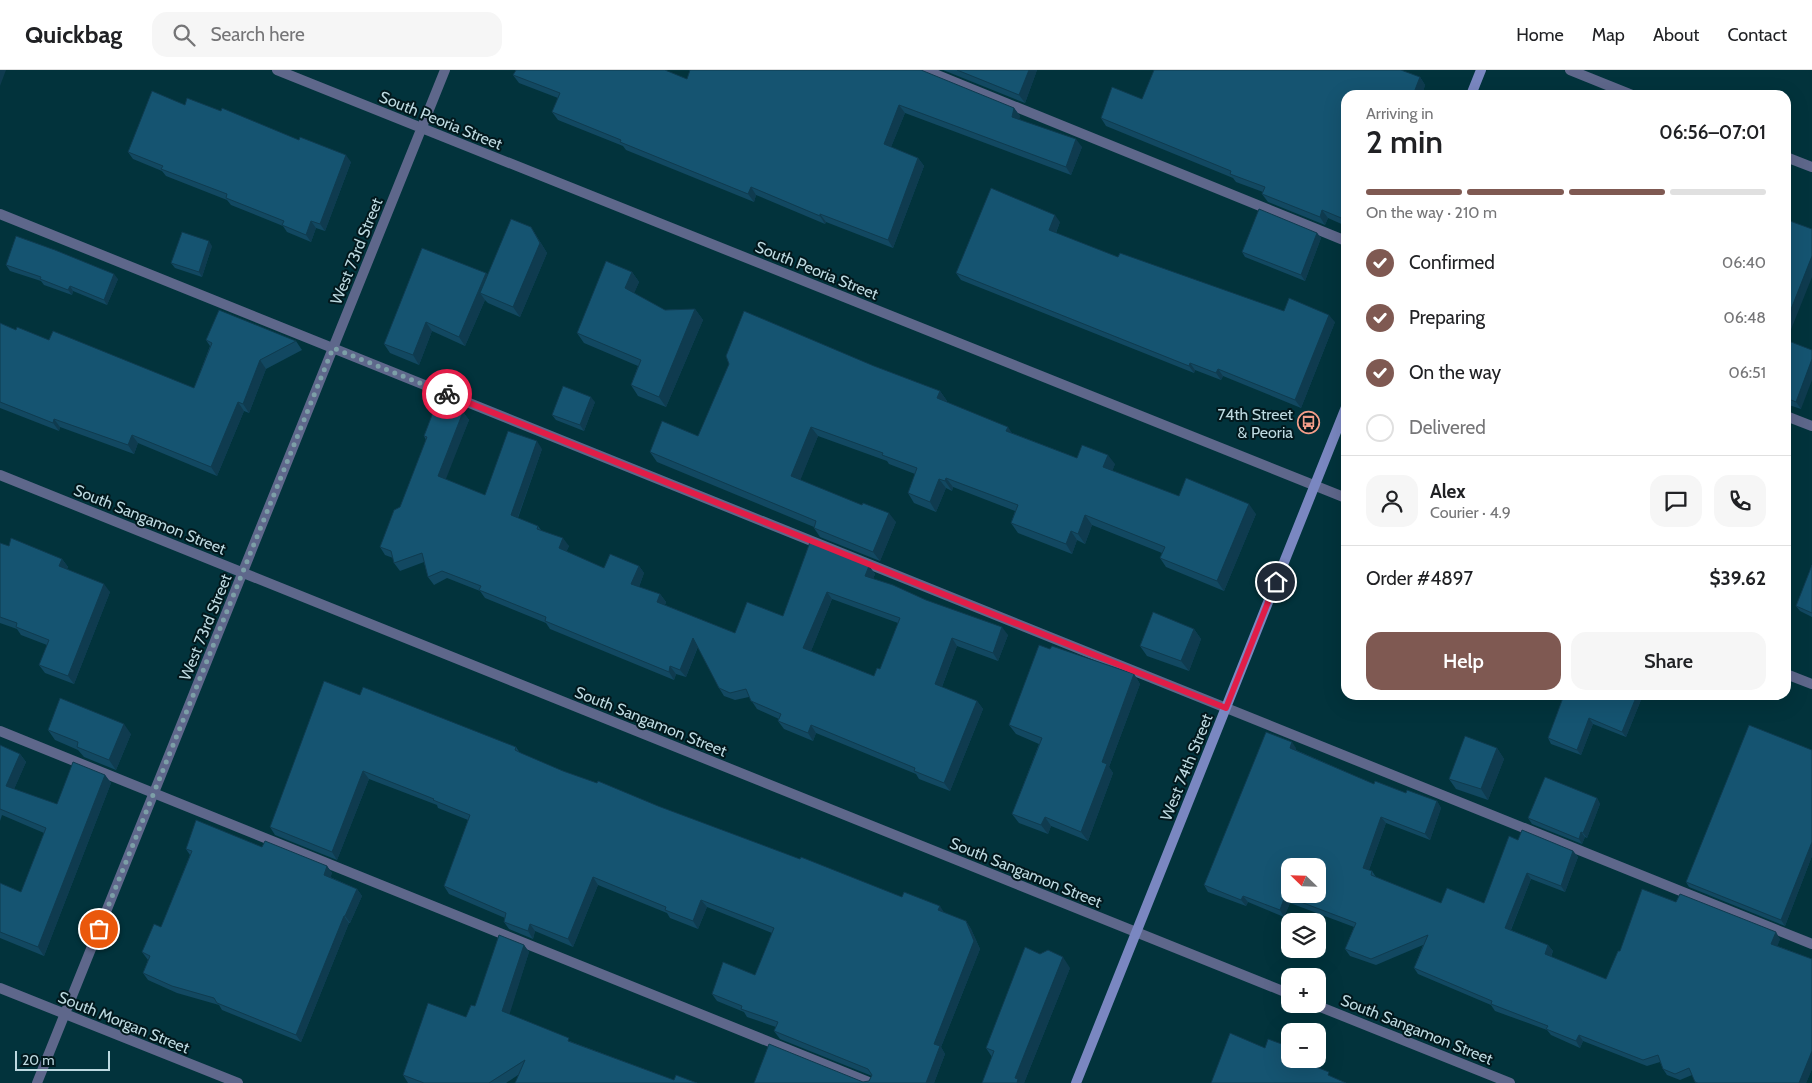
<!DOCTYPE html>
<meta charset="utf-8">
<style>
:root{--surface:#fff;--page:#f6f6f6;--text:#202124;--muted:#757577;--line:#e0e0e0;--accent:#7f5952}
body{margin:0;font-family:Cabin,sans-serif;background:var(--page);color:var(--text);height:100vh;display:flex;flex-direction:column;font-size:19px;white-space:nowrap}
*{box-sizing:border-box;margin:0}
p{font-size:16px;color:var(--muted)}
.icon{flex:none;width:28px;height:28px;fill:none;stroke:currentColor;stroke-width:2;stroke-linecap:round;stroke-linejoin:round}
.map{position:relative;flex:1;overflow:hidden}
.sheet{position:absolute;left:1341px;top:20px;width:450px;height:610px;display:flex;flex-direction:column;background:var(--surface);border-radius:15px;box-shadow:0 5px 20px #0002}
.sheet>*{flex:none}
.needle{width:32px;rotate:293deg}
.buttons{position:absolute;left:1281px;top:788px;display:grid;gap:10px}
.buttons a{display:grid;place-items:center;width:45px;height:45px;border-radius:10px;background:var(--surface);box-shadow:0 5px 20px #0002;font-size:25px}
.scale{position:absolute;left:15px;bottom:12px;width:95px;box-sizing:border-box;padding-left:5px;border:2px solid #bdd9e0;border-top:0;font-size:14px;line-height:18px;white-space:nowrap;color:#bdd9e0;-webkit-text-stroke:4px #02181d;paint-order:stroke}
.pin{position:absolute;display:grid;place-items:center;width:42px;height:42px;color:#fff;margin:-21px;border:2px solid #fff;border-radius:50%;box-shadow:0 1px 5px #0007}
.courier{position:absolute;display:grid;place-items:center;width:50px;height:50px;margin:-25px;border:4px solid #e11d48;border-radius:50%;background:#fff;color:#222;box-shadow:0 1px 6px #0007}
.headline em{font-style:normal;font-weight:600}
.headline div{display:flex;flex-direction:column-reverse}
.headline{display:flex;align-items:center;justify-content:space-between;height:85px;padding:0 25px}
h1{font-size:32px;font-weight:600;line-height:38px}
.bar{display:grid;grid-template-columns:repeat(4,1fr);gap:8px 5px;align-content:center;height:60px;padding:0 25px}
.bar i{height:6px;border-radius:4px;background:var(--line)}
.bar .active{background:var(--accent)}
.bar p{grid-column:span 4}
.line{display:flex;align-items:center;gap:12px;padding:0 25px;border-top:1px solid var(--line)}
.line div{flex:1}
.round{display:grid;place-items:center;flex:none;width:52px;height:52px;border-radius:15px;background:var(--page)}
ol{padding:0 25px;list-style:none}
li{display:flex;align-items:center;gap:15px;height:55px}
li p{margin-inline-start:auto}
li .icon{padding:5px;border-radius:50%;background:var(--accent);color:#fff;stroke-width:4}
li:last-child{color:var(--muted)}
li i{width:28px;height:28px;border:2px solid var(--line);border-radius:50%}
.primary-button{display:flex;gap:10px;margin-top:auto;padding:10px 25px}
.primary-button a{flex:1;height:58px;border-radius:15px;background:var(--accent);color:#fff;font-size:20px;font-weight:600;line-height:58px;text-align:center}
.primary-button a+a{background:var(--page);color:var(--text)}
header{display:flex;align-items:center;gap:30px;box-sizing:border-box;height:70px;padding:0 25px;background:var(--surface);border-bottom:1px solid var(--line)}
header strong{font-size:24px}
nav{display:flex;gap:28px;margin-inline-start:auto;font-size:18px}
.search{width:350px;height:45px;background:var(--page);display:flex;align-items:center;gap:12px;box-sizing:border-box;padding:0 18px;border-radius:15px;color:var(--muted);font-size:19px}
.map>svg:first-child{display:block}
.lines{fill:none;stroke-linecap:round;stroke-linejoin:round}
.lane{stroke:#5e678b;stroke-width:10}
.street{stroke:#5e678b;stroke-width:10}
.secondary{stroke:#7a87c1;stroke-width:10}
.wall{fill:#124861;fill-rule:evenodd}
.shaded-wall{fill:#0f3b4f}
.building{fill:#155471;stroke:#0f3b4f;fill-rule:evenodd}
.done{stroke:#7c9fa7;stroke-width:5;stroke-dasharray:0 9}
.route{stroke:#e11d48;stroke-width:6}
.labels{text-anchor:middle;stroke-width:4;stroke-linejoin:round;paint-order:stroke}
.street-label{font-size:16px;fill:#bdd9e0;stroke:#02181d}
.poi-label{font-size:16px;fill:#bdd9e0;stroke:#02181d;text-anchor:end}
</style>
<header>
<strong>Quickbag</strong>
<div class="search"><svg class="icon" aria-label="search" viewBox="0 0 24 24"><circle cx="10" cy="10" r="6"/><path d="M15 15l6 6"/></svg>Search here</div>
<nav><a>Home</a><a>Map</a><a>About</a><a>Contact</a></nav>
</header>
<div class="map">
<svg width="1812" height="1013" viewBox="0 0 1812 1013">
<rect width="100%" height="100%" fill="#02333c"/>
<g class="lines">
<path class="lane" d="M925,0l421,171
M0,144l1812,730
M1786,346l26,10
M0,661l871,352"/>
<path class="street" d="M277,0l1069,428
M1570,0l62,25
M1786,87l26,10
M0,405l1290,519
M1786,604l26,10
M0,918l238,95
M1313,934l197,79
M37,1013l408,-1013"/>
<path class="secondary" d="M1471,25l10,-25
M1076,1013l270,-676"/>
</g>
<path class="wall" d="M943,0h94l-12,33z
M513,5l174,4 327,29 6,8 -1,3 63,28 -11,28 -166,-62 -14,34 27,11 6,8 -31,82 -67,-26 -1,2 -69,-29 -2,7 -128,-52 -3,-4 -65,-26 -6,-8 6,-14 -39,-15z
M1420,7l5,8 -3,10h-76v131l-18,-8 -3,7 -57,-23 -6,-8 1,-2 -27,-10 -3,-4 -127,-52 -5,-8 41,-19z
M128,82l223,10 -26,69 -9,-3 -5,14 -24,-10 -4,-6 -52,-21 -4,-5 -61,-24 -4,-5 -29,-12z
M1060,152l-4,11 62,24 166,54 51,11 -34,86 -78,-32 -2,4 -26,-10 -1,3 -233,-93 -5,-7z
M1786,153l1,118 14,68 -15,-5z
M531,157l16,26 -27,64 -32,-14 -3,-3 -20,46 -33,-15 -13,34 -29,-12 -6,-9 102,-71 2,2z
M1317,163l4,5 -16,43 -60,-24 -3,-5z
M212,176l-10,31 -27,-9 -4,-5z
M6,195l112,14 -11,26 -34,-14 -1,4 -28,-10 -3,-4 -31,-10z
M632,202l7,10 -5,11 31,17 30,-1 8,11 -37,87 -28,-11 -7,-11 7,-19 -54,-23 -7,-10z
M0,253l16,7 178,58 16,-42 -4,-6 90,1 6,9 -36,19 -17,44 -5,-2 -27,65 -79,-33 -4,11 -74,-27 -1,4 -59,-23z
M874,296l66,25 7,10 -1,1 66,31 65,25 38,6 -3,7 67,25 77,18 -32,77 -58,-24 -6,-9 2,-5 -70,-28 -7,19 -8,-4 -5,14 -54,-21 -7,-10 4,-12 -62,-24 -1,4 -6,-3 -10,24 -22,-9 -6,-10 7,-19 -26,-10 -2,-3 -69,-25 -18,44 96,42 -16,39 -60,-24 -6,-9v-1l-157,-65 -7,-10 48,-16z
M595,332l-11,29 -28,-11 -4,-5z
M463,342l6,8 -24,59 40,16 57,-46 -24,69 20,8 3,4 28,16 -3,6 38,16 35,-2 5,7 -5,14 21,7 6,8 -1,3 70,28 48,-17 86,-50 6,8 -2,5 135,56 -10,26 -41,-15 -15,41 35,14 6,8 -33,82 -31,-12 -3,-5 -100,-41 -3,8 -29,-12 -6,-8 1,-2 -22,-10 -8,-12 -14,3 -11,-4 -5,-8 -21,-41 -12,30 -10,-3 -2,6 -124,-51 -4,-6 -61,-25 -5,-7 -33,-13 -13,7 -6,-8 -4,-15 -24,9 -6,-8 -1,-5 -8,-3 -5,-8 20,-40 26,-67 -2,-4zM832,529l66,24 -18,46 -6,7 -63,-25z
M0,473l9,3 53,13 6,8 -1,2 43,23 -36,92 -29,-11 -6,-8 8,-20 -26,-10 -4,-6 -17,-6z
M1812,495v52l-12,-6 -4,-5z
M1194,559l7,10 -12,32 -42,-15 -7,-10z
M1050,579l84,25 6,10 -31,83 4,6 -25,68 -37,-15 -3,8 -29,-11 -7,-9 27,-70 -23,-10 -7,-9z
M360,625l156,52 4,6 43,18 403,150 5,8 9,20 -39,98 4,7 -11,29 -71,-1 6,-1 3,-5 -92,-37 -6,-8 2,-4 -29,-10 -3,-5 -27,-11 -5,-7 43,-19 17,-42 -65,-26 -9,22 -28,-11 -3,-5 -69,-28 -25,62 -38,-16 -2,8 -24,-10 -5,-7 1,-4 -56,-24 -5,-8 24,-66 -30,-12 -1,-3 -68,-26 -32,81 -62,-25 -5,-8z
M1564,625h79l-17,42 -33,-13 -12,31 -30,-11 -3,-6z
M48,660l83,4 -15,36 -32,-13 -6,-7 -23,-10z
M0,675l20,9 6,8 -12,27 43,15 48,-29 6,8 -67,173 -44,-18v-55l21,9 23,-59 -42,-18 -2,6z
M1296,678v2l78,34 63,17 4,7 -11,32 -44,-17 -17,47 3,1 4,6 65,26h43l34,-63 55,11 5,6 -13,35 -34,-13 -20,51 37,15 5,6 -2,6 55,22 14,-28 56,-49 104,37 -3,7 35,13v110l-6,14h-110l-4,-8 -12,5 -13,-5 -4,-6 -3,-7 -13,4 -64,-25 -3,7 -29,-13 -4,-5 -52,-19 -4,-6 -73,-31 -4,-6 9,-23 -47,20 -26,-9 -5,-7 9,-22 -64,-24 -6,14 -36,-15 -2,4 -38,-14 -4,-7z
M1497,678l7,11 -16,41 -32,-11 -7,-10z
M1812,680v106l-27,70 -96,-39 -3,-5z
M1597,728l3,6 -13,34 -2,-1 -3,7 -50,-20 -4,-6z
M262,777l65,19 5,7 -2,4 27,12 5,7 -12,27h-1l-48,119 -79,-32 -3,-5 -42,-12 -29,-13 -5,-7 5,-13 -6,-8 19,-25 29,-72 -4,-6z
M524,875l5,7 -20,62 63,28 102,38 -156,-5 -12,8h-98l-5,-8 63,-58z
M1070,898l-46,115h-42l10,-26 -6,-9z"/>
<path class="shaded-wall" d="M0,0h6l-6,16z
M1029,0h8l-12,33 -6,-8z
M1420,7l5,8 -3,10h-9z
M899,35l6,8 -16,39 -5,-8z
M1014,38l6,8 -2,9 -6,-8z
M1076,69l6,8 -11,28 -5,-8z
M346,85l5,7 -26,69 -5,-7z
M918,88l6,8 -31,82 -5,-8z
M751,117l5,8 -2,7 -6,-8z
M1322,140l6,8 -3,7 -5,-8z
M820,144l6,8 -1,2 -5,-8z
M1055,145l5,7 -6,15 -5,-7z
M311,151l5,7 -5,14 -5,-7z
M531,157l16,26 -27,64 -7,-10z
M1317,163l4,5 -16,43 -4,-6z
M209,171l3,5 -10,31 -3,-5z
M1812,186v21l-26,65v-20z
M632,202l7,10 -7,16 -7,-10z
M486,203l7,9 -13,11 5,7 -20,46 -6,-9z
M114,204l4,5 -11,26 -3,-5z
M70,216l3,5 -1,4 -4,-5z
M695,239l8,11 -37,87 -7,-10z
M1329,245l6,7 -34,86 -6,-8z
M426,252l6,9 -13,34 -6,-10z
M1812,289v21l-11,29 -5,-7z
M260,290l6,9 -17,44 -6,-9z
M1190,293l5,7 -1,3 -5,-7z
M1218,299l5,7 -2,4 -5,-7z
M940,321l7,10 -3,7 -7,-10z
M591,327l4,5 -11,29 -4,-6z
M238,332l6,9 -27,65 -6,-9z
M463,342l6,8 -25,64 -6,-8z
M54,349l6,8 -1,4 -6,-8z
M811,357l7,9 -20,50 -7,-10z
M1008,357l6,9 -8,-5z
M132,365l6,8 -4,11 -6,-9z
M537,371l5,8 -26,73 -5,-7z
M1108,385l7,9 -5,13 -7,-10z
M946,408l7,9 -1,4 -7,-10z
M939,409l7,9 -10,24 -6,-10z
M1249,434l7,10 -32,77 -7,-10z
M889,443l7,9 -16,39 -7,-9z
M1085,445l7,10 -7,19 -7,-10z
M1071,461l6,9 -5,14 -6,-10z
M563,468l6,8 -5,10 -5,-8z
M62,489l6,8 -3,7 -6,-8z
M639,496l5,7 -7,19 -6,-8z
M869,496l6,8 -4,10 -6,-8z
M104,514l6,8 -36,92 -6,-8z
M827,522l5,7 -23,57 -6,-8z
M660,524l6,8 -3,7 -6,-7z
M1002,557l6,8 -10,26 -5,-8z
M1194,559l7,10 -12,32 -8,-10z
M693,568l5,8 -12,31 -6,-7z
M952,568l5,8 -17,46 -5,-8z
M670,596l6,8 -2,6 -5,-8z
M1134,604l6,10 -31,83 4,6 -25,68 -7,-9 21,-70z
M1637,625h6l-17,42 -4,-5z
M977,631l6,8 -33,82 -6,-8z
M1589,648l4,6 -12,31 -4,-5z
M124,654l7,10 -15,36 -7,-10z
M811,655l5,8 -3,8 -5,-8z
M1292,672l4,6 -2,6 -4,-6z
M1497,678l7,11 -16,41 -7,-11z
M20,684l6,8 -14,32 -6,-8z
M363,701l6,8 -32,81 -5,-8z
M105,705l6,8 -67,173 -6,-9z
M1597,728l3,6 -13,34 -4,-5z
M1437,731l4,7 -11,32 -5,-6z
M1045,747l6,9 -3,8 -7,-9z
M1381,747l5,6 -19,52 -4,-7z
M1581,762l4,5 -3,7 -3,-5z
M1812,772v14l-27,70 -4,-6z
M1573,781l5,6 -13,35 -4,-6z
M327,796l5,7 -3,9 -5,-7z
M1527,803l4,6 -22,55 -4,-6z
M593,807l5,8 -25,62 -5,-8z
M357,819l5,7 -12,27 -5,-7z
M1243,826l5,6 -2,4 -5,-6z
M1285,826l5,7 -6,14 -4,-7z
M701,830l6,7 -9,22 -5,-8z
M940,836l5,8 -7,-4z
M344,846l5,7 -48,119 -5,-7z
M966,851l5,8 9,20 -39,98 4,7 -11,29h-8l8,-39z
M530,854l5,7 -2,8 -5,-8z
M1776,862l4,7 -4,11 -5,-6z
M524,875l5,7 -21,67 -6,-8z
M1548,875l5,6 -4,9 -4,-6z
M1063,887l7,11 -46,115h-7l-2,-5z
M1579,965l4,6 -3,7 -4,-7z
M1812,981v18l-6,14h-7z"/>
<path class="building" d="M516,0h149l22,9 3,-9h231l93,38 -2,9 64,22 -10,28 -167,-62 -15,39 34,14 -30,82 -68,-26v2l-69,-29 -3,7 -128,-52 1,-2 -69,-28 8,-19 -47,-18z
M957,0h72l-10,25z
M1154,0h247l19,7 -7,18h-67v125l-24,-10 -2,7 -58,-23 3,-7 -35,-13 1,-3 -130,-53 11,-31 30,12z
M152,21l33,14 2,-7 34,13 1,-3 77,32 1,-3 46,18 -26,69 -9,-3 -5,14 -24,-10 2,-4 -58,-23 1,-4 -66,-25 2,-3 -35,-14z
M991,118l64,27 -6,15 69,27 2,-4 164,58 5,-13 40,17 -34,85 -77,-31 -2,4 -26,-10 -1,3 -233,-93z
M1259,139l58,24 -16,42 -59,-23z
M511,149l20,8 9,16 -27,64 -33,-14z
M1790,151l22,8v27l-26,66v-99l2,1z
M182,162l27,9 -10,31 -28,-9z
M16,166l39,14 59,24 -10,26 -34,-14 -2,4 -28,-11 1,-2 -35,-12z
M422,178l64,25 -27,64 -33,-15 -13,33 -29,-11z
M606,191l26,11 -7,16 40,22 30,-1 -36,88 -28,-12 10,-25 -64,-27z
M219,240l77,31 -36,19 -17,44 -5,-2 -27,65 -79,-32 -4,10 -74,-26 -1,4 -53,-21v-79l16,7 1,-3 32,13 4,-9 141,57 18,-45 -6,-3z
M744,241l130,55 66,25 -3,7 71,29 -2,4 71,27 5,-13 26,10 -5,12 76,29 7,-18 63,26 -32,77 -57,-23 5,-11 -80,-32 -7,19 -7,-3 -5,13 -55,-21 7,-18 -72,-27 -1,3 -6,-2 -9,23 -22,-9 9,-25 -35,-13 1,-2 -72,-26 -20,49 71,29 1,-2 26,10 -16,39 -59,-24 2,-7 -166,-69 12,-31 36,15 31,-72 -3,-8z
M1786,270l26,10v9l-16,43 -10,-4z
M563,316l28,11 -11,28 -28,-10z
M437,332l26,10 -25,64 47,19 23,-64 29,10 -26,74 27,11 -1,3 26,9 -4,10 45,20 6,-14 29,12 -8,18 29,10 -3,8 78,31 12,-31 36,14 27,-74 59,24 -4,10 28,9 33,15 76,27 -9,26 -41,-15 -17,46 42,17 -33,82 -30,-12 1,-3 -104,-43 -3,8 -30,-12 3,-7 -30,-13 -5,-12 -16,4 -11,-5 -26,-50 -13,32 -10,-4 -1,6 -124,-51 1,-4 -67,-27 2,-4 -39,-15 -14,6 -6,-24 -28,10 -3,-12 -11,-4 14,-37 6,-3 27,-70 -3,-1zM827,522l73,26 -20,51 -3,-1 -3,8 -71,-28z
M11,468l51,21 -3,7 45,18 -36,92 -29,-11 10,-25 -33,-13 1,-4 -17,-6v-74l9,3z
M1812,495v48l-16,-7z
M1153,542l41,17 -13,32 -41,-15z
M1039,575l11,4 2,-3 82,28 -32,88 5,2 -26,68 -36,-15 -4,8 -29,-11 30,-76 -33,-13z
M324,611l36,14 3,-8 153,60 -1,3 6,3 42,18 34,12 1,-2 60,25 142,53 1,-2 101,40 2,-5 36,14 -2,4 28,11 8,20 -40,103 6,2 -14,37h-172l15,-39 94,38 6,-1 3,-6 -4,-6 -94,-38 4,-9 -37,-13 1,-3 -30,-12 11,-32 32,13 19,-47 -73,-28 -8,21 -28,-11 1,-3 -73,-30 -25,62 -38,-15 -2,7 -24,-9 2,-9 -62,-27 26,-71 -37,-15 1,-1 -71,-28 -31,81 -62,-25z
M1564,625h73l-15,37 -33,-14 -12,32 -29,-12z
M60,628l64,26 -15,36 -32,-13 1,-5 -30,-12z
M1749,655l63,25v92l-31,78 -95,-38z
M1266,662l26,10 -2,6 84,36 1,-3 31,12 1,-3 30,11 -12,33 -44,-17 -18,51 9,3 -1,4 70,28 6,-15 37,15 25,-67 9,4 4,-10 51,21 -12,35 -34,-13 -22,55 43,17 -3,9 61,25 12,-28h2l22,-62 34,13 4,-8 96,38 -5,12 41,15v92l-13,32h-101l-3,-1 -6,-14 -14,6 -12,-5 -5,-14 -15,5 -64,-25 -3,6 -30,-12 2,-3 -57,-22 1,-3 -78,-33 14,-33 -57,24 -26,-10 11,-26 -71,-27 -5,14 -37,-14 -2,4 -37,-15zM1290,796h28v28h-28z
M1465,666l32,12 -16,41 -32,-10z
M0,675l20,9 -14,32 51,18 16,-42 32,13 -67,172 -38,-15v-49l21,9 25,-64 -46,-19z
M1545,707l52,21 -14,35 -2,-1 -2,7 -51,-21z
M196,750l66,27 3,-6 62,25 -3,9 33,14 -12,27h-1l-48,119 -79,-32 -3,-5 -42,-12 -29,-13 7,-17 -8,-4 12,-28 7,3 31,-76 -6,-2z
M499,865l25,10 -22,66 67,27 -1,3 106,39 2,-5 21,8h-182l10,-23 -36,23h-65l-21,-8 25,-72 38,14 5,-12 4,1z
M1025,877l15,7 8,-4 15,7 -48,121 3,1 -1,4h-35l12,-32 -8,-3z
M1230,963l35,15 3,-9 22,8v12h6l33,13 -1,3 18,8h-135z"/>
<g class="lines">
<path class="done" d="M99,859l234,-581 114,46"/>
<path class="route" d="M447,324l779,314 50,-126"/>
</g>
<defs>
<symbol id="bus-ring" viewBox="-11 -11 22 22"><circle r="9.5" fill="#02181d" stroke="#f49e8a" stroke-width="1.5"/><path d="M-5-6H5V4H4V6H2V4H-2V6H-4V4H-5ZM-3.5-4V0h7V-4ZM-3.5 1.2v1.5H-2V1.2ZM2 1.2v1.5H3.5V1.2Z" fill="#f49e8a"/></symbol>
</defs>
<g fill-rule="evenodd">
<use href="#bus-ring" x="1296" y="340" width="25" height="25"/>
</g>
<g class="labels">
<g class="street-label">
<text transform="translate(441 50) rotate(22)" y="6">South Peoria Street</text>
<text transform="translate(356 181) rotate(-68)" y="6">West 73rd Street</text>
<text transform="translate(817 200) rotate(22)" y="6">South Peoria Street</text>
<text transform="translate(150 449) rotate(22)" y="6">South Sangamon Street</text>
<text transform="translate(205 557) rotate(-68)" y="6">West 73rd Street</text>
<text transform="translate(651 651) rotate(22)" y="6">South Sangamon Street</text>
<text transform="translate(1186 697) rotate(-68)" y="6">West 74th Street</text>
<text transform="translate(1026 802) rotate(22)" y="6">South Sangamon Street</text>
<text transform="translate(124 952) rotate(22)" y="6">South Morgan Street</text>
<text transform="translate(1417 959) rotate(22)" y="6">South Sangamon Street</text>
</g>
<g class="poi-label">
<text x="1293" y="350">74th Street<tspan x="1293" dy="18">&amp; Peoria</tspan></text>
</g>
</g>
</svg>
<div class="buttons">
<a><svg class="needle" viewBox="-14 -14 28 28"><path d="M0-13l5 13h-10z" fill="#e53935"/><path d="M0 13l5-13h-10z" fill="#757577"/></svg></a>
<a><svg class="icon" aria-label="layers" viewBox="0 0 24 24"><path d="M12 4l9 5-9 5-9-5zM3 14l9 5 9-5"/></svg></a>
<a>+</a>
<a>−</a>
</div>
<div class="scale">20 m</div>
<div class="pin" style="left:99px;top:859px;background:#ea580c"><svg class="icon" aria-label="bag" viewBox="0 0 24 24"><path d="M5 8h14l-1 12H6zM9 8a3 3 0 0 1 6 0"/></svg></div>
<div class="pin" style="left:1276px;top:512px;background:#1f2937"><svg class="icon" aria-label="home" viewBox="0 0 24 24"><path d="M3 11l9-7 9 7M6 9v11h12V9"/></svg></div>
<div class="courier" style="left:447px;top:324px"><svg class="icon" aria-label="bike" viewBox="0 0 24 24"><circle cx="6" cy="16" r="4"/><circle cx="18" cy="16" r="4"/><path d="M6 16l4-8h5l3 8M10 8l3 8H6M13 5h3"/></svg></div>
<section class="sheet">
<div class="headline"><div><h1>2 min</h1><p>Arriving in</p></div><em>06:56–07:01</em></div>
<div class="bar"><i class="active"></i><i class="active"></i><i class="active"></i><i></i><p>On the way · 210 m</p></div>
<ol>
<li><svg class="icon" aria-label="check" viewBox="0 0 24 24"><path d="M5 12l5 5 9-10"/></svg>Confirmed<p>06:40</p></li>
<li><svg class="icon" aria-label="check" viewBox="0 0 24 24"><path d="M5 12l5 5 9-10"/></svg>Preparing<p>06:48</p></li>
<li><svg class="icon" aria-label="check" viewBox="0 0 24 24"><path d="M5 12l5 5 9-10"/></svg>On the way<p>06:51</p></li>
<li><i></i>Delivered</li>
</ol>
<div class="line" style="height:90px"><a class="round"><svg class="icon" aria-label="person" viewBox="0 0 24 24"><circle cx="12" cy="8" r="4"/><path d="M4 21q1-7 8-7t8 7"/></svg></a><div><b>Alex</b><p>Courier · 4.9</p></div><a class="round"><svg class="icon" aria-label="chat" viewBox="0 0 24 24"><path d="M4 5h16v11H9l-5 4z"/></svg></a><a class="round"><svg class="icon" aria-label="phone" viewBox="0 0 24 24"><path d="M5 4h4l2 5-3 2q2 4 5 5l2-3 5 2v4C11 20 4 13 5 4z"/></svg></a></div>
<div class="line" style="height:65px"><div>Order #4897</div><b>$39.62</b></div>
<div class="primary-button"><a>Help</a><a>Share</a></div>
</section>
</div>
